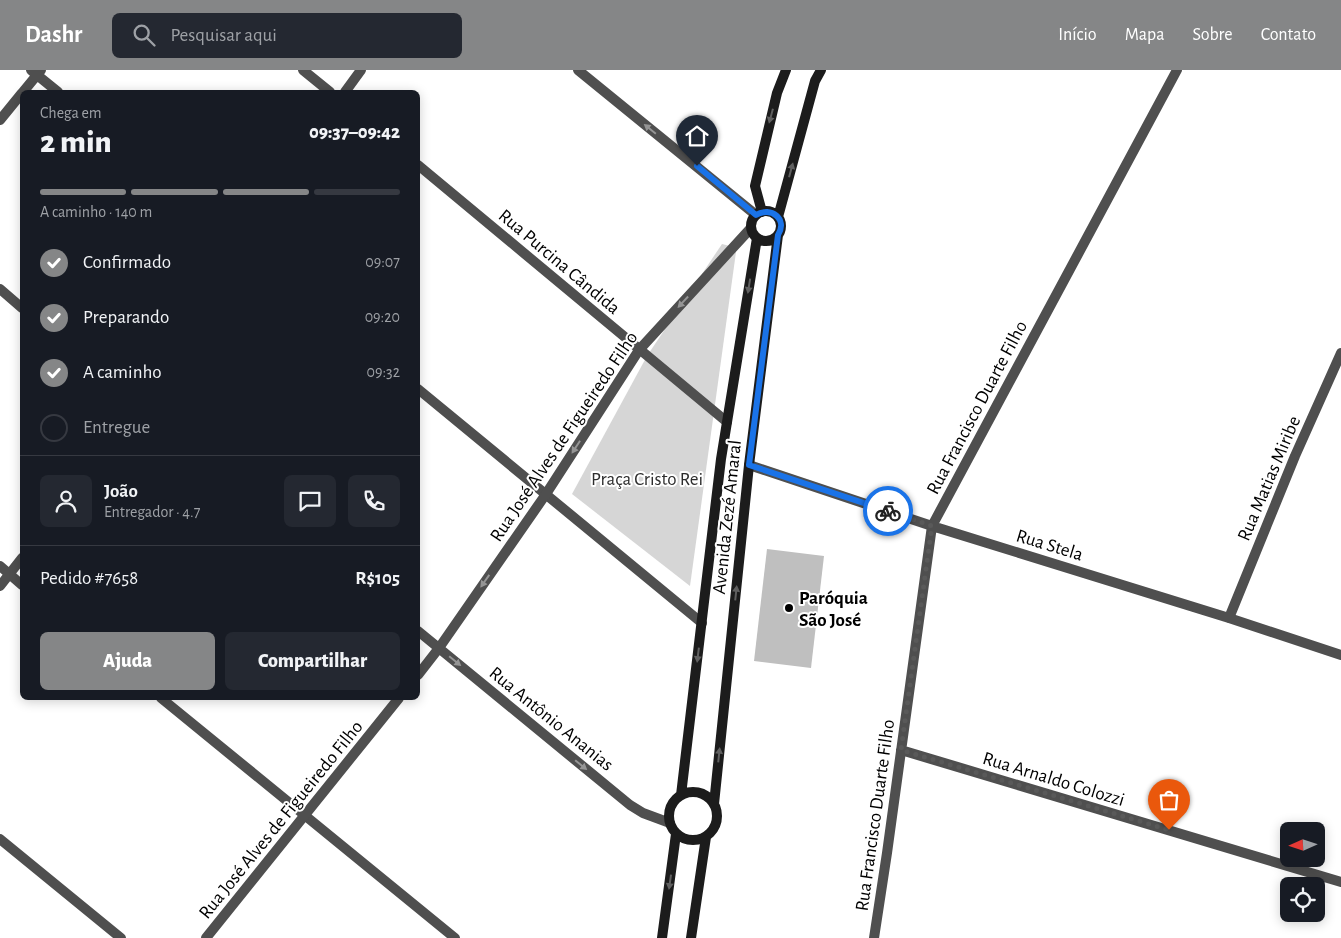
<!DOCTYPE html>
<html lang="pt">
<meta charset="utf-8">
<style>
:root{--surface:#171b24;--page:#242831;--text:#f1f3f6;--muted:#9ea1a6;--line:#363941;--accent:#858687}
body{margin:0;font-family:"Alegreya Sans",sans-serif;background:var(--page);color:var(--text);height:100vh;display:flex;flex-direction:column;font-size:19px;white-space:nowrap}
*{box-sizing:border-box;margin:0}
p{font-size:16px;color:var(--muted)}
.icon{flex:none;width:28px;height:28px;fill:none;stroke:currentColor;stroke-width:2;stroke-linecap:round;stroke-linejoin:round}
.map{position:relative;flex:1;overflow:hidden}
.side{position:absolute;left:20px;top:20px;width:400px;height:610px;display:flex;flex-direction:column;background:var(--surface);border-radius:8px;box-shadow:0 2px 12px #0003}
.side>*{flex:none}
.needle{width:32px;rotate:267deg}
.buttons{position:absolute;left:1280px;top:752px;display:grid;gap:10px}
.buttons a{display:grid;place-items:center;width:45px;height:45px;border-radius:8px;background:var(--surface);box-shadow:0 2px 12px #0003;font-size:25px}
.pin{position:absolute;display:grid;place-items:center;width:42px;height:42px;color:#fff;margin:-51px -21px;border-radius:50% 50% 50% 0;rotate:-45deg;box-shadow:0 0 5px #0007}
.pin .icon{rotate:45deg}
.courier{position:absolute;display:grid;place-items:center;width:50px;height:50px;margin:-25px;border:4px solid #1a73e8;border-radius:50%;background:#fff;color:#222;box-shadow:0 1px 6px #0007}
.headline em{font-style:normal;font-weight:800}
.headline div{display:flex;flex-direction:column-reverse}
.headline{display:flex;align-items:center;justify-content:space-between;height:85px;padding:0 20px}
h1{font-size:32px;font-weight:800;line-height:38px}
.bar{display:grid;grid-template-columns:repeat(4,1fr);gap:8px 5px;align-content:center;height:60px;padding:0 20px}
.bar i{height:6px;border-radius:4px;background:var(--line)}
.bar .on{background:var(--accent)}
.bar p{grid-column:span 4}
.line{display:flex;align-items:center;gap:12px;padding:0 20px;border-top:1px solid var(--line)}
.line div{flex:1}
.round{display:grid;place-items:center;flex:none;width:52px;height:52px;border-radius:8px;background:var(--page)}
ol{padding:0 20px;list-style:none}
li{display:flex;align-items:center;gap:15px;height:55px}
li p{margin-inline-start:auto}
li .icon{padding:5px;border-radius:50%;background:var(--accent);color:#fff;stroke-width:4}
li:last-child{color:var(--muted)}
li i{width:28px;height:28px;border:2px solid var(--line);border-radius:50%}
.action{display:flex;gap:10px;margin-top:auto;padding:10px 20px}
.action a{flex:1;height:58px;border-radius:8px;background:var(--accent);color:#fff;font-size:20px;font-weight:800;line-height:58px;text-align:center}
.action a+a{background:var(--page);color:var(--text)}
header{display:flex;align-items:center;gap:30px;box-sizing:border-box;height:70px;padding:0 25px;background:var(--accent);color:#fff}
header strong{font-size:24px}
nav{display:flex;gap:28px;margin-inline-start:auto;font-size:18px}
.search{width:350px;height:45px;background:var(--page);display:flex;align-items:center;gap:12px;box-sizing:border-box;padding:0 18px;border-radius:8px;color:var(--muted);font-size:19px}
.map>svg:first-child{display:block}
.green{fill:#d6d6d6}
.building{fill:#bfbfbf}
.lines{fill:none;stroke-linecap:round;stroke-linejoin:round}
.minor{stroke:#4f4f4f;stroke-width:10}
.tertiary{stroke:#4f4f4f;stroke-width:10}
.secondary{stroke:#1c1c1c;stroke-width:10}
.oneway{fill:#606060}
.oneway2{fill:#959595}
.done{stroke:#595959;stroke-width:5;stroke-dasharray:0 9}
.route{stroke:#1a73e8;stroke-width:6}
.poi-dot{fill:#000;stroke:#fff;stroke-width:2}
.labels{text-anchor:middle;stroke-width:4;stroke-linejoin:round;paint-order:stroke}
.street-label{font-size:19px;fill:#000;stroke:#fff}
.park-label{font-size:19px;fill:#2d2d2d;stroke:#fff}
.poi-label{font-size:19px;font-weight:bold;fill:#000;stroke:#fff;text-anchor:start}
</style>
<header>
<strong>Dashr</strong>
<div class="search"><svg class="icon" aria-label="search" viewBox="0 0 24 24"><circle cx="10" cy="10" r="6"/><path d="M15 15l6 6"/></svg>Pesquisar aqui</div>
<nav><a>Início</a><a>Mapa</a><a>Sobre</a><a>Contato</a></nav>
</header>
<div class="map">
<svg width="1341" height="868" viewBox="0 0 1341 868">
<rect width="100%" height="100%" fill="#fff"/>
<path class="green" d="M722,174l8,2 6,6 -46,334 -118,-92 75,-138z"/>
<path class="building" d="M767,479l57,7 -13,112 -57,-7z"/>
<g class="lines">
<path class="minor" d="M31,0l27,22
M303,0l27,22
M23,22l18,-22
M345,22l16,-22
M0,50l22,-27
M418,95l309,257
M418,319l284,234
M749,395l183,61 297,92 112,37
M0,496l22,19
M0,516l22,-28
M1229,548l66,-162 46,-103
M161,628l294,240
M901,680l440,132
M0,769l121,99
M874,868l13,-85 45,-327 245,-456"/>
<path class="tertiary" d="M578,0l178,145
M0,219l22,19
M418,561l212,174 13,8 27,10
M418,605l21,-27 107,-154 93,-144 112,-122
M206,868l193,-240"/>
<path class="secondary" d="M751 156a15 15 0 1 1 30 0a15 15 0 1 1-30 0Z
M762,142l-7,-26 22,-93 9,-23
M778,147l37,-136 6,-11
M669 746a24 24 0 1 1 48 0a24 24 0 1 1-48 0Z
M681,725l40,-336 36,-221
M714,734l35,-339 29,-230
M662,868l14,-104
M691,868l15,-101"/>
</g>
<defs><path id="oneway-solid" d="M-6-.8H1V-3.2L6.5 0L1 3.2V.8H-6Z" transform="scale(1.25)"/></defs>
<g class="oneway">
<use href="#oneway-solid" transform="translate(771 46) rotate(105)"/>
<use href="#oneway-solid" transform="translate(791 100) rotate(-75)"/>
<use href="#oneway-solid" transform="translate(749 216) rotate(99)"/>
<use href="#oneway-solid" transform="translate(736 523) rotate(-84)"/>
<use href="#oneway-solid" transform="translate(698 585) rotate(97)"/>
<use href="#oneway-solid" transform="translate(719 685) rotate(-84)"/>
<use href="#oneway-solid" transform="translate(670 812) rotate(98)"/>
</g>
<g class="oneway2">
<use href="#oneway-solid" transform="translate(650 59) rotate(-141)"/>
<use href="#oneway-solid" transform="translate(683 232) rotate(133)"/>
<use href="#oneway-solid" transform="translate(576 377) rotate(123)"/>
<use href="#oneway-solid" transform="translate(485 511) rotate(125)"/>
<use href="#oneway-solid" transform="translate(455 591) rotate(39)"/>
<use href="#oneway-solid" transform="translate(581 695) rotate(39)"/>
</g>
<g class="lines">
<path class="done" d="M888,441l44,15 -31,224 268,80"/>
<path class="route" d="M697,96l59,49c15,-9 32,4 22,20l-29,230 139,46"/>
</g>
<circle class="poi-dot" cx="789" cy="538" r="5"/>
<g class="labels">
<g class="street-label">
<text transform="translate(560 191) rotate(40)" y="7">Rua Purcina Cândida</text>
<text transform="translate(976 337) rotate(-62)" y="7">Rua Francisco Duarte Filho</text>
<text transform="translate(563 366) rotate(-56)" y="7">Rua José Alves de Figueiredo Filho</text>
<text transform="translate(1268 408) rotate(-67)" y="7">Rua Matias Miribe</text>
<text transform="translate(726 447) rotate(-84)" y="7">Avenida Zezé Amaral</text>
<text transform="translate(1050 474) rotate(17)" y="7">Rua Stela</text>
<text transform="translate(552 648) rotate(39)" y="7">Rua Antônio Ananias</text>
<text transform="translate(1054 708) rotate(17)" y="7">Rua Arnaldo Colozzi</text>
<text transform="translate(874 745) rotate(-82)" y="7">Rua Francisco Duarte Filho</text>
<text transform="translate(280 749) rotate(-51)" y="7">Rua José Alves de Figueiredo Filho</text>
</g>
<g class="park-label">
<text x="647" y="415">Praça Cristo Rei</text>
</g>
<g class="poi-label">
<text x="799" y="534">Paróquia<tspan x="799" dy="22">São José</tspan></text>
</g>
</g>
</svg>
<div class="buttons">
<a><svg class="needle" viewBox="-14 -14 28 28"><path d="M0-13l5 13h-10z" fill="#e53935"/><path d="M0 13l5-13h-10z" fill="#9ea1a6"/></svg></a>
<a><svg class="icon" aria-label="locate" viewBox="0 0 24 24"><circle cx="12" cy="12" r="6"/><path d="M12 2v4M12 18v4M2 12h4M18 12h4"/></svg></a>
</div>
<div class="pin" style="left:1169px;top:760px;background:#ea580c"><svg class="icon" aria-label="bag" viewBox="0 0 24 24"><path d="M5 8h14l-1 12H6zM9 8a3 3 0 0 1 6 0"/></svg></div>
<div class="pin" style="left:697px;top:96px;background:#1f2937"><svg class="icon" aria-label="home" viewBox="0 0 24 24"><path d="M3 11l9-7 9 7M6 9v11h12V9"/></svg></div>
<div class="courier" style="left:888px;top:441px"><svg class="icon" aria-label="bike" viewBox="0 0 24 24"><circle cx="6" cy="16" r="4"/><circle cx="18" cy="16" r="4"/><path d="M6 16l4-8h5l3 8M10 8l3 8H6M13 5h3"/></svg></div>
<section class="side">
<div class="headline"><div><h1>2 min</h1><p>Chega em</p></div><em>09:37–09:42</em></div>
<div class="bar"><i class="on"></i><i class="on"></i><i class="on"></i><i></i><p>A caminho · 140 m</p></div>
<ol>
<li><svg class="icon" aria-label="check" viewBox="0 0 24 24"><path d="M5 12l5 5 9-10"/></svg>Confirmado<p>09:07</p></li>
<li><svg class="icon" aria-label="check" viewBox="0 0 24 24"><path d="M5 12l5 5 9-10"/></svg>Preparando<p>09:20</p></li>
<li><svg class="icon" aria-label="check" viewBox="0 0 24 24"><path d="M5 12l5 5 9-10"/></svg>A caminho<p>09:32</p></li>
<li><i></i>Entregue</li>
</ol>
<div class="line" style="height:90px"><a class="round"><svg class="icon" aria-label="person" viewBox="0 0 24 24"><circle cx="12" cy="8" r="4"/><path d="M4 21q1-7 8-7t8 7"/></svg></a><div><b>João</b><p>Entregador · 4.7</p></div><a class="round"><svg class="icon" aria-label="chat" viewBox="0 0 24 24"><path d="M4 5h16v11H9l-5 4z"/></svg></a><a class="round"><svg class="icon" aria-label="phone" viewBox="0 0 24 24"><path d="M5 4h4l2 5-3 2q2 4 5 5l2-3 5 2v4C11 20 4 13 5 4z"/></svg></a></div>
<div class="line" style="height:65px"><div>Pedido #7658</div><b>R$105</b></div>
<div class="action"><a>Ajuda</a><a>Compartilhar</a></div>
</section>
</div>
